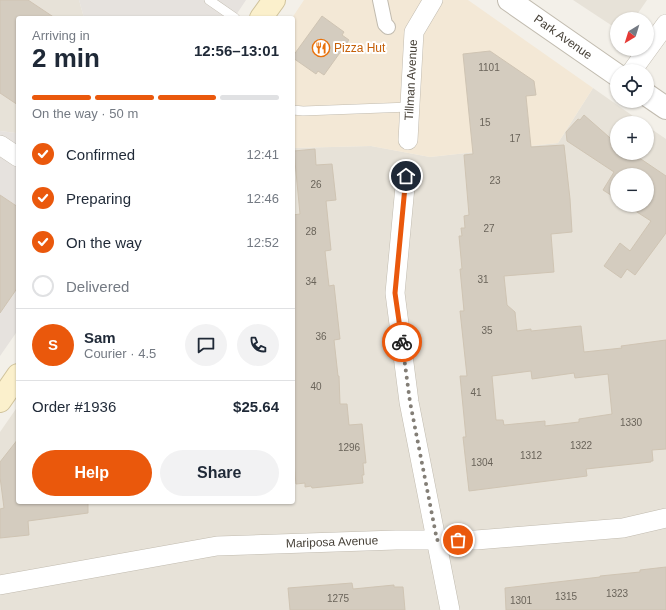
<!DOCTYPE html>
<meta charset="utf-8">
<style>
:root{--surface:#fff;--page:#f2f2f3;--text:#1f2937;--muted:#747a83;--line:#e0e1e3;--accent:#ea580c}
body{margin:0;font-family:Helvetica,sans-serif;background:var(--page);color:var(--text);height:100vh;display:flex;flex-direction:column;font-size:15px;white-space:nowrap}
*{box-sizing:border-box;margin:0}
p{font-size:13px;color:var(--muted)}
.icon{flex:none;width:22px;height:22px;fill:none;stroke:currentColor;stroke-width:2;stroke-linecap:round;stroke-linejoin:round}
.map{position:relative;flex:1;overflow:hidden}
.side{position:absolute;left:16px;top:16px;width:279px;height:488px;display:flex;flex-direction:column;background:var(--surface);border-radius:4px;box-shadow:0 1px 3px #0004}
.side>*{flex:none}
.needle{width:26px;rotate:218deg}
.controls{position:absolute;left:610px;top:12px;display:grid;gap:8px}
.controls a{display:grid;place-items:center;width:44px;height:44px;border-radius:50%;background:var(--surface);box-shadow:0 1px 3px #0004;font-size:20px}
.pin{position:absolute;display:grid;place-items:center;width:34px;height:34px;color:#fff;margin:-17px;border:2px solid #fff;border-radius:50%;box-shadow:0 1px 4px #0007}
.courier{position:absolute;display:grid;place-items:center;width:40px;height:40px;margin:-20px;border:3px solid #ea580c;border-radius:50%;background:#fff;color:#222;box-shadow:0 1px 5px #0007}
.overview em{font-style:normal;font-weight:800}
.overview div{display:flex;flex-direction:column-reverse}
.overview{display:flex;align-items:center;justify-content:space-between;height:68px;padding:0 16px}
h1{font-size:26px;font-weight:800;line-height:30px}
.bar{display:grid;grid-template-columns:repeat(4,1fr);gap:6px 4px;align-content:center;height:48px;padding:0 16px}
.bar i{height:5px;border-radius:3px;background:var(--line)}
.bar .current{background:var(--accent)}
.bar p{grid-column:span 4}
.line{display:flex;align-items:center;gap:10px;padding:0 16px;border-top:1px solid var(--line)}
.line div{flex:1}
.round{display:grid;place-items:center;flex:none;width:42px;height:42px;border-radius:21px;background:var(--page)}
ol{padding:0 16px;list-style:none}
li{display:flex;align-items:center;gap:12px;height:44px}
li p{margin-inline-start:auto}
li .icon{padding:4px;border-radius:50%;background:var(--accent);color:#fff;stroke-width:4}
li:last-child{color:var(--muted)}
li i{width:22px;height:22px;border:2px solid var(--line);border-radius:50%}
.button{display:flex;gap:8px;margin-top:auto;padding:8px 16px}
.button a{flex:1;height:46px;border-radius:24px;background:var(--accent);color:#fff;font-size:16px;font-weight:800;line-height:46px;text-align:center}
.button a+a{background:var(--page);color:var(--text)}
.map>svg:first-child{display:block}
.residential{fill:#e7e2d8;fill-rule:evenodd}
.commercial{fill:#f3e8d6}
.industrial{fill:#e6e2de}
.building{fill:#d4ccbf;stroke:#cfc4b3;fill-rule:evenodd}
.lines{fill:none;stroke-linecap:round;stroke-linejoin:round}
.service-casing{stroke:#c1bbaf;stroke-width:10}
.pedestrian-casing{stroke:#c1bbaf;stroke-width:16}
.minor-casing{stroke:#c1bbaf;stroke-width:20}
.tertiary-casing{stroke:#c1bbaf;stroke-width:24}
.secondary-casing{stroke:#d0c39c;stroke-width:24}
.service{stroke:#fff;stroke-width:9}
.pedestrian{stroke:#fff;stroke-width:14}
.minor{stroke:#fff;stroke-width:19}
.tertiary{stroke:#fff;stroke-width:22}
.secondary{stroke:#fbf0cc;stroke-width:22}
.done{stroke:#837e76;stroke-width:4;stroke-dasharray:0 7.2}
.route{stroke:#ea580c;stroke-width:5}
.labels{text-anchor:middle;stroke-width:4;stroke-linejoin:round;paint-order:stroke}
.number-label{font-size:10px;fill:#6a645a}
.street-label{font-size:12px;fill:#474138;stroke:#fff}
.food-label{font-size:12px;fill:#c56008;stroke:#fff;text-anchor:start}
</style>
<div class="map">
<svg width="666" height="610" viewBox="0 0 666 610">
<rect width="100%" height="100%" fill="#f3f0e9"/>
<path class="residential" d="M0,0h79l5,18h-66v113l-2,2 -16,-2z
M573,0h74l-13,19h-17v10z
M593,88l50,35h-26v30h30v-27l19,13v471h-666v-178l18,-26v96h275v-354l78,-2 59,11 128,-14zM617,175h30v30h-30z"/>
<path class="commercial" d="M304,0h164l125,88 -35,55 -128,14 -59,-11 -78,2v-130h-1z"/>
<path class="industrial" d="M79,0h167l-12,18h-150z
M0,131l16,2 2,-2v199l-18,26z"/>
<path class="building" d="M0,0h28l27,18h-37v87l-18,-12z
M322,16l22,16 -2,3 7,5 -25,35 -6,-4 -2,3 -23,-16v-2z
M490,51l44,30 2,14 -10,1 5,51 33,-2 6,54 2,33 -21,2 3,38 -50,4 3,29 8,7 2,19 14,-2v2l50,-5 3,26 38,-4 -1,-2 45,-6v109l-14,1 1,11h-2v1l-65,7 1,7 -118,15 -6,-54h3l-6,-61h7l-7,-65h4l-4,-42h2l-3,-33h3l-1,-8h4l-1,-12 5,-1 -5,-60 9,-1 -10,-100zM531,371l1,8 42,-6 1,5 33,-4 4,40 -33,5v3l-34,4v-5l-41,4 -1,-5h-7l-4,-44z
M584,115l33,29v9h15l34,23v57l-31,42 -8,-6 -6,9 -17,-12 16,-23 10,8 21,-30 -25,-16h21v-30h-30v24l-14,-9 11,-18 -47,-31 -1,-9 12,-13 2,1z
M315,149l1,16 16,-1 4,36 -10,1 5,49 -6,1 4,35 5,-1 6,54 -6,1 4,36h1l1,28h7l2,21 13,-1 4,39h-3l1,12h-2l1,8 -51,5 -1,-2 -6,1v-4l-9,1 -3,-32v-237l7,-1 -6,-63z
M0,195l18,12v80l-18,26z
M18,439v63h70v11l-60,8 1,14 -29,3v-29l4,-1 -4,-31v-15z
M666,567v43h-160l-1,-22 95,-11v-1l40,-4v-2z
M352,583l1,6 41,-4v2h9l2,23h-115l-2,-22z"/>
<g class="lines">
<defs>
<path id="service" d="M209,0l26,18
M293,110l10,1 107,-4"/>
<path id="pedestrian" d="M380,0l5,24 3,3"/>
<path id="minor" d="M632,71l34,-47
M408,140l6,-108 19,-32
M0,145l18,12
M406,176l-11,117 14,109 41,208
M0,585l217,-39 179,-6h80l147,-12 43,-10"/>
<path id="tertiary" d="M509,0l108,75
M647,95l19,13"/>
<path id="secondary" d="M261,18l13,-18
M0,401l18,-26"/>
</defs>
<use href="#service" class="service-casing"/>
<use href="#pedestrian" class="pedestrian-casing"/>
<use href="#minor" class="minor-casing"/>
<use href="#tertiary" class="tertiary-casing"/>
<use href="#secondary" class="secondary-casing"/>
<use href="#service" class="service"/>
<use href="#pedestrian" class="pedestrian"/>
<use href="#minor" class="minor"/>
<use href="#tertiary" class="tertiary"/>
<use href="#secondary" class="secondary"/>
</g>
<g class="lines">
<path class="done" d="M402,342l8,60 27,138h21"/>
<path class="route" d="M402,342l-7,-49 11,-117"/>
</g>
<defs>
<symbol id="restaurant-ring" viewBox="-11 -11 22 22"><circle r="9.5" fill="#fff" stroke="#e8710a" stroke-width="1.5"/><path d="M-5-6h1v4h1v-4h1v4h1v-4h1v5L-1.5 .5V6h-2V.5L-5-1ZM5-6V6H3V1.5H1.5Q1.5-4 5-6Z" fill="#e8710a"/></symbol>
</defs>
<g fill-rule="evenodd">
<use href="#restaurant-ring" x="311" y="38" width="20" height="20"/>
</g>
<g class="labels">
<g class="number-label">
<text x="489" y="71">1101</text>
<text x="485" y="126">15</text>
<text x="515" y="142">17</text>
<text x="495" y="184">23</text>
<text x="316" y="188">26</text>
<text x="489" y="232">27</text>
<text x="311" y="235">28</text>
<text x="483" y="283">31</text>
<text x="311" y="285">34</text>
<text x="487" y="334">35</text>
<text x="321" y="340">36</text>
<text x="316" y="390">40</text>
<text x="476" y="396">41</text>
<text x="631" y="426">1330</text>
<text x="581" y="449">1322</text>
<text x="349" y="451">1296</text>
<text x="531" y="459">1312</text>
<text x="482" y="466">1304</text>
<text x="617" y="597">1323</text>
<text x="566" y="600">1315</text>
<text x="338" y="602">1275</text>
<text x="521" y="604">1301</text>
</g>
<g class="street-label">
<text transform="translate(563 37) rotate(35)" y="4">Park Avenue</text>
<text transform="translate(411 80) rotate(-87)" y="4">Tillman Avenue</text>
<text transform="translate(332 542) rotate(-2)" y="4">Mariposa Avenue</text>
</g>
<g class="food-label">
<text x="334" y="52">Pizza Hut</text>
</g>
</g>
</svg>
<div class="controls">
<a><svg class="needle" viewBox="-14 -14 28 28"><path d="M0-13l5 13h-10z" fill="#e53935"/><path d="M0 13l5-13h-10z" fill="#747a83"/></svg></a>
<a><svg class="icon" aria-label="locate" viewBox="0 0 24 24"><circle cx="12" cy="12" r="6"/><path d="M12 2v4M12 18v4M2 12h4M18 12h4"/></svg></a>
<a>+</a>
<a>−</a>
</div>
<div class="pin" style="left:458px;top:540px;background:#ea580c"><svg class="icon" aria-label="bag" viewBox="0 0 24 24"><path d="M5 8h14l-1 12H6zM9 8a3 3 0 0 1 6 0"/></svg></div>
<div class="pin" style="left:406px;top:176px;background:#1f2937"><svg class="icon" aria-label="home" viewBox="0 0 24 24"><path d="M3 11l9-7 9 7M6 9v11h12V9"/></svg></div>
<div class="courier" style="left:402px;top:342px"><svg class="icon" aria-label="bike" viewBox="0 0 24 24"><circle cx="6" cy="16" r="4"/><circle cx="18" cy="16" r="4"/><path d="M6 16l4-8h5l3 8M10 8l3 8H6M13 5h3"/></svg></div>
<section class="side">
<div class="overview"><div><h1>2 min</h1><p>Arriving in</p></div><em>12:56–13:01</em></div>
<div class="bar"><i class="current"></i><i class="current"></i><i class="current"></i><i></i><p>On the way · 50 m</p></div>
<ol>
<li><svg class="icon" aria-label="check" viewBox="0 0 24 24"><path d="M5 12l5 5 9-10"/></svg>Confirmed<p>12:41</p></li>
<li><svg class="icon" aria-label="check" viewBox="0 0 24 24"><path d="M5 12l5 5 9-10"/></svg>Preparing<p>12:46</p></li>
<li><svg class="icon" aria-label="check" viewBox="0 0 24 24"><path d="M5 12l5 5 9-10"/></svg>On the way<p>12:52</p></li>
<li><i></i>Delivered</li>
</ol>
<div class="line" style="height:72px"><b class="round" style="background:var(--accent);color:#fff">S</b><div><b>Sam</b><p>Courier · 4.5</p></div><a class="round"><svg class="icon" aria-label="chat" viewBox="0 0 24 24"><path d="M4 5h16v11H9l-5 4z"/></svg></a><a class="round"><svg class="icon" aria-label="phone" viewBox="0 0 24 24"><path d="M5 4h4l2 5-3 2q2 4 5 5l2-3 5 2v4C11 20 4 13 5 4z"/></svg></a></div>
<div class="line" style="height:52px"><div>Order #1936</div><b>$25.64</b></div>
<div class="button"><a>Help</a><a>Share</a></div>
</section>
</div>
